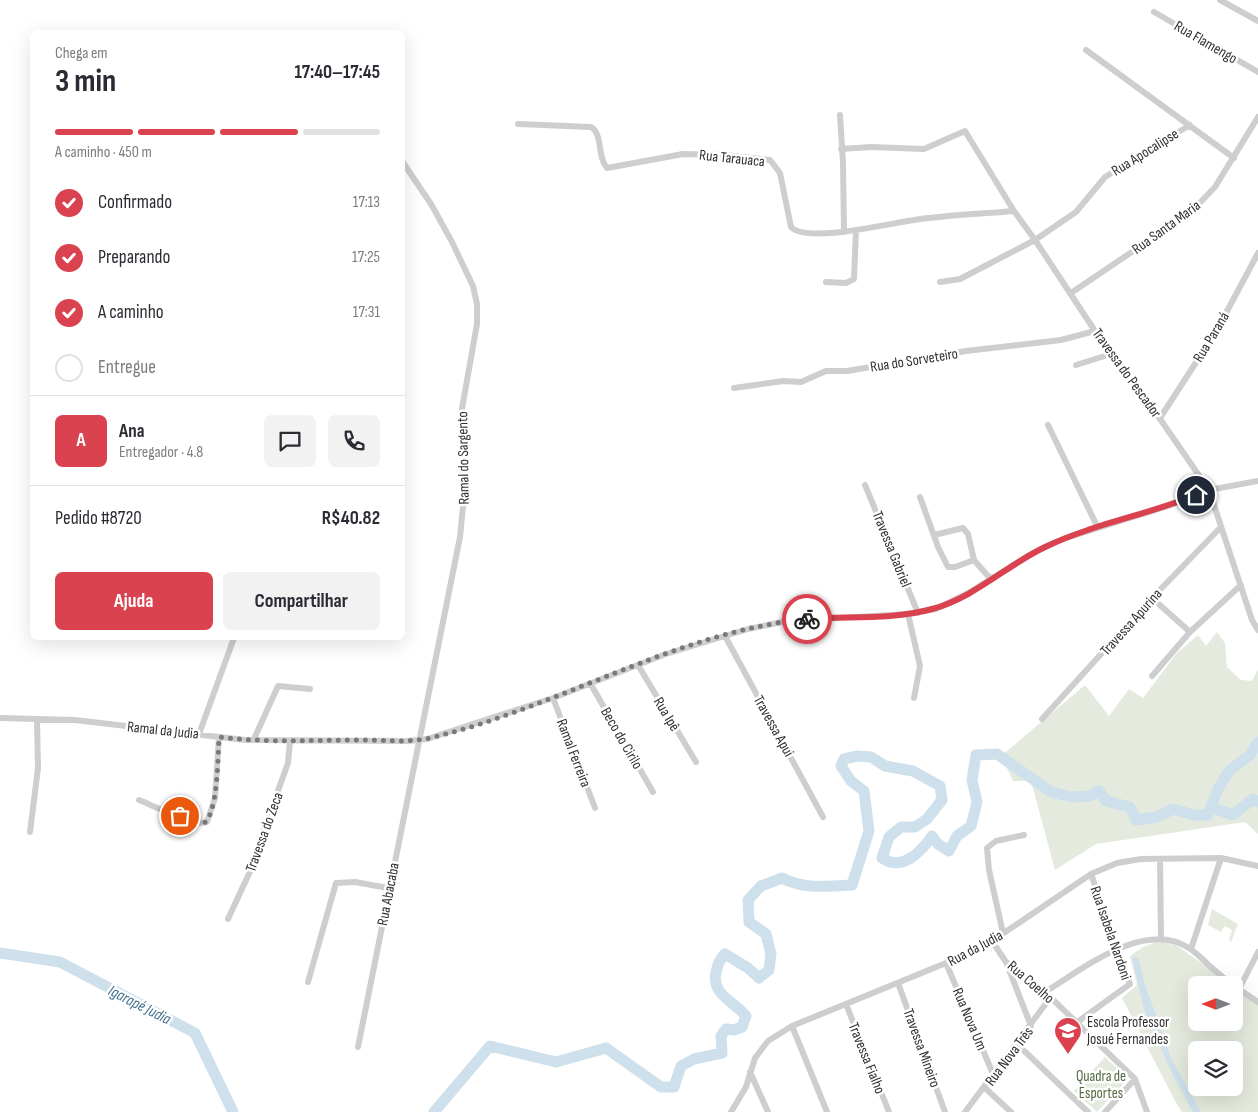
<!DOCTYPE html>
<html lang="pt">
<meta charset="utf-8">
<style>
:root{--surface:#fff;--page:#f2f2f3;--text:#2b2b33;--muted:#7c7c81;--line:#e1e1e2;--accent:#d9424e}
body{margin:0;font-family:"Sofia Sans Condensed",sans-serif;background:var(--page);color:var(--text);height:100vh;display:flex;flex-direction:column;font-size:19px;white-space:nowrap}
*{box-sizing:border-box;margin:0}
p{font-size:16px;color:var(--muted)}
.icon{flex:none;width:28px;height:28px;fill:none;stroke:currentColor;stroke-width:2;stroke-linecap:round;stroke-linejoin:round}
.map{position:relative;flex:1;overflow:hidden}
.drawer{position:absolute;left:30px;top:30px;width:375px;height:610px;display:flex;flex-direction:column;background:var(--surface);border-radius:8px;box-shadow:0 5px 20px #0002}
.drawer>*{flex:none}
.needle{width:32px;rotate:270deg}
.controls{position:absolute;left:1188px;top:976px;display:grid;gap:10px}
.controls a{display:grid;place-items:center;width:55px;height:55px;border-radius:8px;background:var(--surface);box-shadow:0 5px 20px #0002;font-size:25px}
.pin{position:absolute;display:grid;place-items:center;width:42px;height:42px;color:#fff;margin:-21px;border:2px solid #fff;border-radius:50%;box-shadow:0 1px 5px #0007}
.courier{position:absolute;display:grid;place-items:center;width:50px;height:50px;margin:-25px;border:4px solid #d9424e;border-radius:50%;background:#fff;color:#222;box-shadow:0 1px 6px #0007}
.head em{font-style:normal;font-weight:700}
.head div{display:flex;flex-direction:column-reverse}
.head{display:flex;align-items:center;justify-content:space-between;height:85px;padding:0 25px}
h1{font-size:32px;font-weight:700;line-height:38px}
.bar{display:grid;grid-template-columns:repeat(4,1fr);gap:8px 5px;align-content:center;height:60px;padding:0 25px}
.bar i{height:6px;border-radius:4px;background:var(--line)}
.bar .current{background:var(--accent)}
.bar p{grid-column:span 4}
.line{display:flex;align-items:center;gap:12px;padding:0 25px;border-top:1px solid var(--line)}
.line div{flex:1}
.round{display:grid;place-items:center;flex:none;width:52px;height:52px;border-radius:8px;background:var(--page)}
ol{padding:0 25px;list-style:none}
li{display:flex;align-items:center;gap:15px;height:55px}
li p{margin-inline-start:auto}
li .icon{padding:5px;border-radius:50%;background:var(--accent);color:#fff;stroke-width:4}
li:last-child{color:var(--muted)}
li i{width:28px;height:28px;border:2px solid var(--line);border-radius:50%}
.cta{display:flex;gap:10px;margin-top:auto;padding:10px 25px}
.cta a{flex:1;height:58px;border-radius:8px;background:var(--accent);color:#fff;font-size:20px;font-weight:700;line-height:58px;text-align:center}
.cta a+a{background:var(--page);color:var(--text)}
.map>svg:first-child{display:block}
.green{fill:#e4eadd;fill-rule:evenodd}
.water{fill:#cee0eb}
.lines{fill:none;stroke-linecap:round;stroke-linejoin:round}
.river{stroke:#cee0eb;stroke-width:11}
.minor{stroke:#cecece;stroke-width:6}
.done{stroke:#797979;stroke-width:5;stroke-dasharray:0 9}
.route{stroke:#d9424e;stroke-width:6}
.labels{text-anchor:middle;stroke-width:5;stroke-linejoin:round;paint-order:stroke}
.street-label{font-size:15px;fill:#313131;stroke:#fff}
.poi-label{font-size:15px;fill:#313131;stroke:#fff;text-anchor:start}
.park-label{font-size:15px;fill:#546a41;stroke:#fff}
.water-label{font-size:16px;font-style:italic;fill:#44728e;stroke:#fff}
</style>
<div class="map">
<svg width="1258" height="1112" viewBox="0 0 1258 1112">
<rect width="100%" height="100%" fill="#fff"/>
<path class="green" d="M1217,632l8,11 2,24 14,13 11,1 6,-12v165l-13,-12 -149,22 -41,26 -24,-89h-18l-12,-25 84,-71 24,31 20,-27 14,9 34,-45 21,-18 8,11z
M1212,909l26,15 -7,18 -2,-2 3,-10 -7,-4 -4,6 -13,-7z
M1159,941l17,4 56,40h-36v37h38v-36l24,18v108h-76l-8,-13 -52,-101 15,-13 -7,-29 13,-9zM1196,1050h38v38h-38z
M1105,1057l23,22 -31,33 -23,-21z"/>
<path class="water" d="M1136,957l3,2 5,23 28,78 29,52h-8l-23,-43 -26,-60 -12,-51z"/>
<g class="lines">
<path class="river" d="M1211,807l22,8 20,-16 5,3
M0,953l60,9 135,71 38,79
M434,1112l56,-66 66,16 50,-14 55,39h13l7,-21 13,-7 28,-6 -1,-17 5,-7 8,1 8,-3 4,-11c-12,-15 -35,-21 -30,-44 2,-8 3,-12 9,-18l23,14 11,10 10,-8 2,-16 -5,-20 -17,-12 -1,-22 13,-14 21,-8c24,12 44,8 70,7l17,-54 -5,-40 -13,-10 -10,-15 3,-7 14,-3 13,1 14,9 28,5 27,15 2,14 -15,19 -12,8h-14l-12,10 -7,21c20,14 39,-6 50,-22l6,8 11,7 8,-15 14,-10 6,-24 -5,-22 4,-25 21,-1 54,38 21,5 18,-1 9,-5 7,10 24,6 6,13 21,-3 16,-8 21,6h14l10,-26 11,-18 21,-16 8,-13"/>
<path class="minor" d="M1220,0l38,21
M1154,12l104,60
M1086,50l148,108
M840,115l3,48 1,69
M518,124l73,3c12,7 6,30 16,41l76,-14 42,1 45,5 10,13 11,54c16,17 100,-4 123,-7 33,-5 67,-6 100,-9
M841,149l30,-2 53,2 41,-18 49,80 21,29 60,91 43,56 71,103 43,130 6,10
M826,282l20,1 8,-4 2,-49
M940,282l20,-3 75,-39 41,-28 29,-35 85,-52
M1071,293l120,-81 24,-25 43,-70
M1076,365l35,-11
M734,388l49,-7 18,1 25,-11h21l119,-20 95,-11 34,-9
M1160,418l57,-88 41,-77
M1048,425l50,103
M865,485l53,128
M920,497l18,50 10,20h7l19,-7
M934,535l29,-7 5,6 6,26
M974,560l14,16 6,2
M1152,598l38,34
M908,614l12,52 -6,32
M725,636l98,181
M638,665l58,97
M1152,676l38,-44 51,-47
M590,683l63,109
M553,698l42,110
M0,718l75,2 170,20 163,1 19,-2 126,-41 113,-44 82,-25 39,-8 121,-7 28,-5 34,-17 63,-39 30,-14 108,-34 38,-15 49,-9
M1042,719l110,-121 69,-71
M199,734l35,-96
M254,739l24,-53 32,3
M139,800c13,5 56,27 68,22l8,-24 4,-61
M30,832l8,-64 -1,-48
M1160,859l1,79
M228,919l31,-67 3,-17 26,-72 2,-22
M1003,933l-14,-63 -2,-22 9,-7 28,-6
M992,941l14,21 39,30 90,87 12,33
M1191,949l30,-91
M1006,962l25,64
M946,963l47,111
M308,982l28,-99 19,-1 33,6
M898,983l47,129
M1239,989l19,-37
M1045,992c38,-23 99,-73 144,-44 11,7 19,18 29,25 12,11 27,20 40,29
M846,1004l43,108
M1076,1023l54,-39 -39,-110
M792,1026l35,86
M1017,1044l71,68
M358,1047l102,-510 5,-51 -4,-72 16,-90v-20l-4,-18 -21,-44 -21,-38 -29,-43
M750,1072l18,40
M985,1088l26,24
M731,1112l15,-25 9,-29 13,-17 24,-15 154,-63 46,-22 99,-67 26,-11 24,-4 80,-1 37,8
M965,1112l85,-114
M1105,1112l30,-33"/>
</g>
<g class="lines">
<path class="done" d="M180,816l22,8c16,-4 16,-71 17,-87 48,6 95,3 143,3 23,0 46,3 68,-2 128,-30 245,-106 377,-119"/>
<path class="route" d="M807,619c41,-3 85,1 125,-10 42,-11 75,-44 113,-62 48,-23 102,-32 151,-52"/>
</g>
<defs>
<symbol id="school-pin" viewBox="-11 -11 22 30"><path d="M0 17L-7.5 6A9.5 9.5 0 1 1 7.5 6Z" fill="#d9424e" stroke="#fff"/><path d="M0-5L7-2L0 1L-7-2ZM-4 1L0 2.5L4 1V4Q0 6-4 4Z" fill="#fff"/></symbol>
</defs>
<g fill-rule="evenodd">
<use href="#school-pin" x="1052" y="1015" width="32" height="43"/>
</g>
<g class="labels">
<g class="street-label">
<text transform="translate(1206 42) rotate(30)" y="5">Rua Flamengo</text>
<text transform="translate(1145 152) rotate(-32)" y="5">Rua Apocalipse</text>
<text transform="translate(732 158) rotate(6)" y="5">Rua Tarauaca</text>
<text transform="translate(1166 227) rotate(-36)" y="5">Rua Santa Maria</text>
<text transform="translate(1211 337) rotate(-59)" y="5">Rua Paraná</text>
<text transform="translate(914 360) rotate(-9)" y="5">Rua do Sorveteiro</text>
<text transform="translate(1127 373) rotate(54)" y="5">Travessa do Pescador</text>
<text transform="translate(463 458) rotate(-91)" y="5">Ramal do Sargento</text>
<text transform="translate(892 549) rotate(68)" y="5">Travessa Gabriel</text>
<text transform="translate(1131 622) rotate(-48)" y="5">Travessa Apurina</text>
<text transform="translate(667 714) rotate(59)" y="5">Rua Ipê</text>
<text transform="translate(774 726) rotate(61)" y="5">Travessa Apui</text>
<text transform="translate(163 730) rotate(6)" y="5">Ramal da Judia</text>
<text transform="translate(622 738) rotate(60)" y="5">Beco do Cirilo</text>
<text transform="translate(574 753) rotate(69)" y="5">Ramal Ferreira</text>
<text transform="translate(264 832) rotate(-70)" y="5">Travessa do Zeca</text>
<text transform="translate(388 894) rotate(-79)" y="5">Rua Abacaba</text>
<text transform="translate(1111 933) rotate(71)" y="5">Rua Isabela Nardoni</text>
<text transform="translate(975 948) rotate(-28)" y="5">Rua da Judia</text>
<text transform="translate(1031 982) rotate(41)" y="5">Rua Coelho</text>
<text transform="translate(970 1019) rotate(67)" y="5">Rua Nova Um</text>
<text transform="translate(922 1048) rotate(70)" y="5">Travessa Mineiro</text>
<text transform="translate(1009 1056) rotate(-53)" y="5">Rua Nova Três</text>
<text transform="translate(867 1058) rotate(68)" y="5">Travessa Fialho</text>
</g>
<g class="poi-label">
<text x="1087" y="1027">Escola Professor<tspan x="1087" dy="17">Josué Fernandes</tspan></text>
</g>
<g class="park-label">
<text x="1101" y="1081">Quadra de<tspan x="1101" dy="17">Esportes</tspan></text>
</g>
<g class="water-label">
<text transform="translate(140 1004) rotate(27)" y="6">Igarapé Judia</text>
</g>
</g>
</svg>
<div class="controls">
<a><svg class="needle" viewBox="-14 -14 28 28"><path d="M0-13l5 13h-10z" fill="#e53935"/><path d="M0 13l5-13h-10z" fill="#7c7c81"/></svg></a>
<a><svg class="icon" aria-label="layers" viewBox="0 0 24 24"><path d="M12 4l9 5-9 5-9-5zM3 14l9 5 9-5"/></svg></a>
</div>
<div class="pin" style="left:180px;top:816px;background:#ea580c"><svg class="icon" aria-label="bag" viewBox="0 0 24 24"><path d="M5 8h14l-1 12H6zM9 8a3 3 0 0 1 6 0"/></svg></div>
<div class="pin" style="left:1196px;top:495px;background:#1f2937"><svg class="icon" aria-label="home" viewBox="0 0 24 24"><path d="M3 11l9-7 9 7M6 9v11h12V9"/></svg></div>
<div class="courier" style="left:807px;top:619px"><svg class="icon" aria-label="bike" viewBox="0 0 24 24"><circle cx="6" cy="16" r="4"/><circle cx="18" cy="16" r="4"/><path d="M6 16l4-8h5l3 8M10 8l3 8H6M13 5h3"/></svg></div>
<section class="drawer">
<div class="head"><div><h1>3 min</h1><p>Chega em</p></div><em>17:40–17:45</em></div>
<div class="bar"><i class="current"></i><i class="current"></i><i class="current"></i><i></i><p>A caminho · 450 m</p></div>
<ol>
<li><svg class="icon" aria-label="check" viewBox="0 0 24 24"><path d="M5 12l5 5 9-10"/></svg>Confirmado<p>17:13</p></li>
<li><svg class="icon" aria-label="check" viewBox="0 0 24 24"><path d="M5 12l5 5 9-10"/></svg>Preparando<p>17:25</p></li>
<li><svg class="icon" aria-label="check" viewBox="0 0 24 24"><path d="M5 12l5 5 9-10"/></svg>A caminho<p>17:31</p></li>
<li><i></i>Entregue</li>
</ol>
<div class="line" style="height:90px"><b class="round" style="background:var(--accent);color:#fff">A</b><div><b>Ana</b><p>Entregador · 4.8</p></div><a class="round"><svg class="icon" aria-label="chat" viewBox="0 0 24 24"><path d="M4 5h16v11H9l-5 4z"/></svg></a><a class="round"><svg class="icon" aria-label="phone" viewBox="0 0 24 24"><path d="M5 4h4l2 5-3 2q2 4 5 5l2-3 5 2v4C11 20 4 13 5 4z"/></svg></a></div>
<div class="line" style="height:65px"><div>Pedido #8720</div><b>R$40.82</b></div>
<div class="cta"><a>Ajuda</a><a>Compartilhar</a></div>
</section>
</div>
